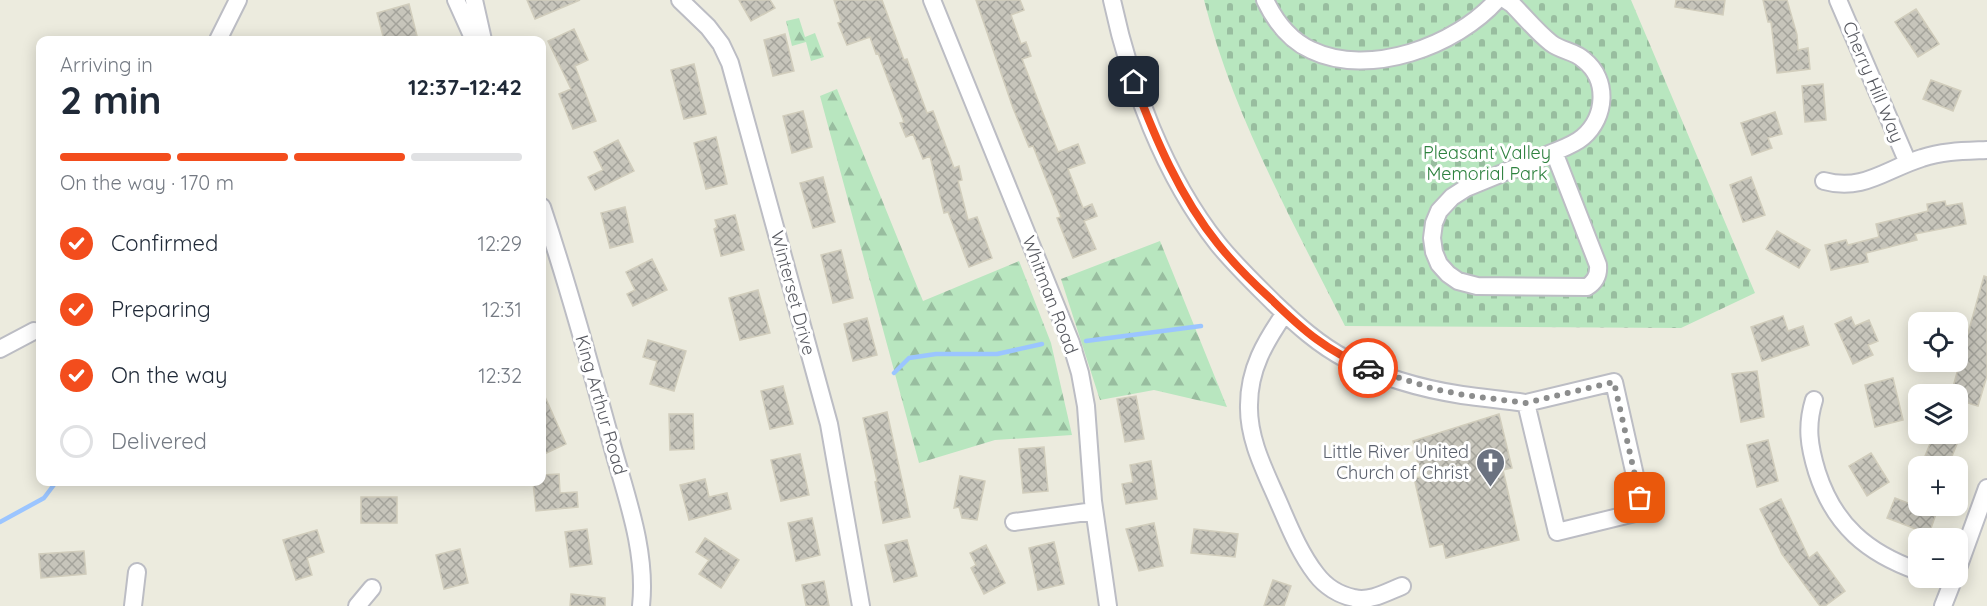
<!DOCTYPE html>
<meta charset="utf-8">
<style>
:root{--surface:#fff;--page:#f2f2f3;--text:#1f2937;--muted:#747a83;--line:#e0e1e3;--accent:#f34d1d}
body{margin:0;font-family:Quicksand,sans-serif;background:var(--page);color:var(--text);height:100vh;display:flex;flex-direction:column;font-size:22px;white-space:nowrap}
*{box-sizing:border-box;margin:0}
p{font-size:20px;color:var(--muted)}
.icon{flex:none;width:33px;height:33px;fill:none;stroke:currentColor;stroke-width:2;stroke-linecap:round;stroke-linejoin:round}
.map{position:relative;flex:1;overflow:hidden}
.side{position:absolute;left:36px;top:36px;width:510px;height:450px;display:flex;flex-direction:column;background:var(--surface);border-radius:12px;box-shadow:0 3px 15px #0003}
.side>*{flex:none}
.fabs{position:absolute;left:1908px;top:312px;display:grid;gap:12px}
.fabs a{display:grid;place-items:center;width:60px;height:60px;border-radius:12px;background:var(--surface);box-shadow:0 3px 15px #0003;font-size:30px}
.pin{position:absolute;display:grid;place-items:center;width:51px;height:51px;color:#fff;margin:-26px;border-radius:12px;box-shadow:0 3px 9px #0006}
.courier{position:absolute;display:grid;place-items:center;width:60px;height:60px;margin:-30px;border:4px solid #f34d1d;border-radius:50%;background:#fff;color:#222;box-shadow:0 2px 8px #0007}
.overview em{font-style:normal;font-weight:700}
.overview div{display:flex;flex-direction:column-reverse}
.overview{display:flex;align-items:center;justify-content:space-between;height:102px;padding:0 24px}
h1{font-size:39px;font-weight:700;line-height:45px}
.bar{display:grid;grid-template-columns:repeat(4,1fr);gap:9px 6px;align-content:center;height:72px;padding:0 24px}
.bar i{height:8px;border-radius:4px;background:var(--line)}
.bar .current{background:var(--accent)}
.bar p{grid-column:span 4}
ol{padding:0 24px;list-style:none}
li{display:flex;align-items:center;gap:18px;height:66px}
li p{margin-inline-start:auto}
li .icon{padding:6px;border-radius:50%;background:var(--accent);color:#fff;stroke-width:4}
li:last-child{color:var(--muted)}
li i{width:33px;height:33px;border:3px solid var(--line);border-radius:50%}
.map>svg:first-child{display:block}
.forest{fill:url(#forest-firs)}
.cemetery{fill:url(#cemetery-stones)}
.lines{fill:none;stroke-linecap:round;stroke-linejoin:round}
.stream{stroke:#9bc5ff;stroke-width:4.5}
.building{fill:url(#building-cross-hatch);stroke:#d1cdbc;stroke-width:1.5}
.minor-casing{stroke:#bcbdc4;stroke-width:20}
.minor{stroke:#fff;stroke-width:16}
.done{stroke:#8c8d8d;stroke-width:6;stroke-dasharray:0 10.8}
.route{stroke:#f34d1d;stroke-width:8}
.labels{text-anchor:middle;stroke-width:6;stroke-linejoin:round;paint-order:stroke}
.street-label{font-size:18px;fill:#585a61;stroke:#fff}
.park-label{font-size:18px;fill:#2e823f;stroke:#fff}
.worship-label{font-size:18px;fill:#5b616d;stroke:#fff;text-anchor:end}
</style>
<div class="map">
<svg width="1987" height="606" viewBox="0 0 1987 606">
<defs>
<pattern id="forest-firs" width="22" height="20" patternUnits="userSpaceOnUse" patternTransform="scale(1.5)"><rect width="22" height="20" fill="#b8e6bf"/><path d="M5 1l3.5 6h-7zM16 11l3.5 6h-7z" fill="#98bd9f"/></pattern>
<pattern id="cemetery-stones" width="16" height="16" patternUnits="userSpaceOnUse" patternTransform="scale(1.5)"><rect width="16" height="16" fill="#b8e6bf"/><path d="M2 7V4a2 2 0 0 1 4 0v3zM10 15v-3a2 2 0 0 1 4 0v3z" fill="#98bd9f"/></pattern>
<pattern id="building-cross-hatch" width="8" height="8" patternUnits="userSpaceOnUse" patternTransform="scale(1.5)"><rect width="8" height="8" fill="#c7c5bb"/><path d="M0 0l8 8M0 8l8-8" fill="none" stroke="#a4a39b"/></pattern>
</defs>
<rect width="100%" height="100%" fill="#ecebde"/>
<path class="forest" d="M799,18l6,19 10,-4 9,24 -13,4 -5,-19 -14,4 -6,-25z
M837,89l86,212 96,-40 32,82 21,92 -77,5 -76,23 -99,-367z
M1160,241l67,166 -73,-17 -54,10 -39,-121z"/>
<path class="cemetery" d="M1204,0h427l124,293 -74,35 -336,-2c-53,-106 -112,-211 -141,-326z"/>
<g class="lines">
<path class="stream" d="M1086,341l115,-15
M894,373l15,-15 27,-4h61l45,-10
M0,522l44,-24 12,-16"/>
</g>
<path class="building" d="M527,0h53l-45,19z
M739,0h31l5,8 -24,13z
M834,0h48l22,60 3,-1 20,54 6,-2 21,57 5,-2 3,14 -4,1 10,39 9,-3 15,41 -23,9 -21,-55 -4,1 -14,-57 -7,3 -10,-25 -7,3 -6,-14 4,-1 -26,-69 -2,1 -6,-17 -23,8 -9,-22 3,-1z
M976,0h44l4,10 -13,5 10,29 5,-2 5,14 -9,3 36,93 20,-8 7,19 -17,6 15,39 9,-4 5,12 -13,5 12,28 -23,9 -16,-40 4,-1 -28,-71 -4,1 -16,-39z
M1676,0h49l-2,15 -48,-8z
M1763,0h24l10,35 1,15 10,-2 2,21 -33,4 -6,-51h-3z
M409,4l9,36h-34l-7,-27z
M1916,9l23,35 -21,13 -23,-35z
M574,29l14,31 -13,6 21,55 -23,8 -14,-35 12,-5 -23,-48z
M785,34l9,37 -21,5 -9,-36z
M694,64l12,50 -22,5 -13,-49z
M1931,80l30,11 -8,20 -30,-12z
M1823,84l3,36 -21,2 -3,-36z
M803,111l9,36 -20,6 -9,-37z
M1775,112l7,22 -14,4 4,10 -20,7 -11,-32z
M716,137l11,47 -21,5 -12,-46z
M618,140l16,31 -39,19 -7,-13 15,-7 -9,-18z
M823,177l12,45 -22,6 -13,-45z
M1751,177l14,38 -22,7 -13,-37z
M1945,201l1,5 16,-3 4,21 -51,10 2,6 -51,13 2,9 -37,8 -6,-25 21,-5 2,5 31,-8 -3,-13 52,-13 -1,-7z
M625,207l8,35 -23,6 -9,-35z
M735,215l9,35 -23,6 -7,-27 3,-2 -2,-7z
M1777,231l33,19 -11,18 -33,-19z
M841,250l12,48 -20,5 -12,-48z
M652,259l15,31 -34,16 -6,-12 8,-4 -9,-18z
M1984,276l3,1v99l-9,30 -20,-6v-6h-7z
M758,290l12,43 -30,7 -11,-42z
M1783,316l5,15 15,-5 6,19 -47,16 -11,-34z
M1851,317l4,9 14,-6 9,21 -10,4 5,10 -20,9 -18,-40z
M867,318l10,37 -24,6 -9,-37z
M648,340l38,11 -12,40 -24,-7 7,-23 -14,-4z
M1757,371l7,46 -23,5 -9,-48z
M1893,378l10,42 -28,7 -10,-42z
M783,386l10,38 -23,5 -9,-38z
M542,390l24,54 -24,11z
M1136,396l8,43 -19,3 -8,-43z
M887,412l23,105 -27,6 -8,-41 2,-1 -14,-63z
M669,414h24l1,35 -24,1z
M1499,414l13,54 -9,2 16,70 -73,18 -3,-14 -13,3 -16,-69 7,-1 -8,-36z
M1934,434h10l15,5 -11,27h-27z
M1768,440l10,41 -21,6 -10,-42z
M1044,447l4,44 -25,2 -4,-44z
M1871,453l18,29 -22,14 -18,-30z
M800,454l9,41 -28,6 -10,-41z
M1151,461l6,38 -31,5 -4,-20 11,-2 -3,-17z
M559,474l1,19 17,-1 1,15 -42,4 -3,-29h9v-7z
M960,476l25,5 -8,39 -15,-2 -3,-11 -5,1z
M705,479l4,18 18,-4 4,16 -42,11 -9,-35z
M361,497h36v26h-36z
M1895,498l41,16 -7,20 -42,-16z
M1781,499l28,59 8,-6 28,39 -20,15h-5l-38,-52 -22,-45z
M812,518l8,37 -24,6 -8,-38z
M1154,523l9,43 -24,5 -13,-42z
M587,529l5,35 -22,3 -5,-35z
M1194,529l44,5 -3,23 -44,-4z
M317,530l7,22 -17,6 5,17 -16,5 -13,-40z
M705,538l34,22 -18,28 -22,-14 10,-14 -13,-8z
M907,540l10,36 -23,6 -9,-37z
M1054,542l10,42 -26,6 -9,-42z
M986,545l19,38 -21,11 -13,-26 5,-3 -6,-12z
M460,549l8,34 -24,6 -8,-34z
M84,551l2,23 -45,4 -2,-24z
M1273,580l18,6 -7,20h-20z
M824,581l5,25h-23l-4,-21z
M571,594l34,4v8h-35z"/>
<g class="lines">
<defs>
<path id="minor" d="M456,0l18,40
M474,0l9,40
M680,0l28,27 13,17 9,19 99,361 32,182
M932,0l139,343 9,30 6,33 7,95 15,105
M1112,0c18,84 52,176 106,244 17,21 37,40 56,59 22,21 45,42 72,56 35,18 77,30 116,36 21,3 43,5 64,8l31,129 86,-21 -29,-129 -88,21
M1265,0c10,21 24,40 46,50 58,28 145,-4 186,-50
M1506,0l6,4c13,13 25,28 39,39 10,8 24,8 33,17 25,20 22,57 -1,77 -8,7 -19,11 -29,15
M1838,0l70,163
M218,40l20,-40
M1554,152l44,113c1,10 -3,17 -11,22l-110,-1 -19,-5 -10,-7 -9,-10 -5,-12 -2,-14 2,-15 5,-12 13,-14 14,-9z
M1824,181c39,11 62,-12 98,-23 21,-7 43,-7 65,-8
M542,207c26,78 48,158 70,238 14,51 35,106 29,161
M1285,313c-20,29 -36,56 -36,92 -1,34 16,66 29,96 11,25 21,51 38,73 9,12 23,21 38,24 16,4 33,-6 48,-12
M0,349l34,-18
M1814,400c-8,26 -5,46 3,72 17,53 50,81 101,99
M1014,522l80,-11
M1958,568l29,-80
M133,606l4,-34
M357,606l15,-18
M1943,606l11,-28"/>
</defs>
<use href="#minor" class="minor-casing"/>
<use href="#minor" class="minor"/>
</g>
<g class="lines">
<path class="done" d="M1368,368l66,21 30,6 62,8 88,-21 26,116"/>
<path class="route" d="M1134,82c21,56 46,115 84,162 16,20 35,39 54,56 32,31 55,51 96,68"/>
</g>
<defs>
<symbol id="church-pin" viewBox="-11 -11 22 30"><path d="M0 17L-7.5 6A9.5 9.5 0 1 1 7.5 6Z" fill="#6b7280" stroke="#fff"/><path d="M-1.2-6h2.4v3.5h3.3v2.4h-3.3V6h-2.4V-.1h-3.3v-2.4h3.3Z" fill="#fff"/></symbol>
</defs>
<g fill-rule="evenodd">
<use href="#church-pin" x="1474" y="446" width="33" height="45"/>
</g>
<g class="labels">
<g class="street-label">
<text transform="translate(1873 82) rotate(67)" y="6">Cherry Hill Way</text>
<text transform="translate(793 293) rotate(75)" y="6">Winterset Drive</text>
<text transform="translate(1050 295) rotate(69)" y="6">Whitman Road</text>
<text transform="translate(601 405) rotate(74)" y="6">King Arthur Road</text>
</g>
<g class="park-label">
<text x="1487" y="159">Pleasant Valley<tspan x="1487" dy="21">Memorial Park</tspan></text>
</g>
<g class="worship-label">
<text x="1469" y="458">Little River United<tspan x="1469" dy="21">Church of Christ</tspan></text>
</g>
</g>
</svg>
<div class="fabs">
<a><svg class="icon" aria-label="locate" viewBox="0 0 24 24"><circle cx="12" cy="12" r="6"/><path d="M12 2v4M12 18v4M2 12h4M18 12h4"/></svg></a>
<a><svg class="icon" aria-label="layers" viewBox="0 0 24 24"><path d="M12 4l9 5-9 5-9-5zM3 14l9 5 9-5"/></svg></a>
<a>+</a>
<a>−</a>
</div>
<div class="pin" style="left:1640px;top:498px;background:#ea580c"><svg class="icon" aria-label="bag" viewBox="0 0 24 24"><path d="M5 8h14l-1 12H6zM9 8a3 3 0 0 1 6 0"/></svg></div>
<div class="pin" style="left:1134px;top:82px;background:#1f2937"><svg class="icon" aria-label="home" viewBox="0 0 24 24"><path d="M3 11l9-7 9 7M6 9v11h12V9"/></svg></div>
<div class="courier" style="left:1368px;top:368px"><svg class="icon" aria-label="car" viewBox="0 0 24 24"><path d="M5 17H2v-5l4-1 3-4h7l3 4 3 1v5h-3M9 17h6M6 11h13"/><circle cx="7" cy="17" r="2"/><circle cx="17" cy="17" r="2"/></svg></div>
<section class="side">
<div class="overview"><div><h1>2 min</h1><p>Arriving in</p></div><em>12:37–12:42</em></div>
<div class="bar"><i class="current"></i><i class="current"></i><i class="current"></i><i></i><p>On the way · 170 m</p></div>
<ol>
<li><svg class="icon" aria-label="check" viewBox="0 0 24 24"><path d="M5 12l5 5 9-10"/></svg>Confirmed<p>12:29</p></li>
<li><svg class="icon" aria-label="check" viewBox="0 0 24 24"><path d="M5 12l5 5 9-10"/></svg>Preparing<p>12:31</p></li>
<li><svg class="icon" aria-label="check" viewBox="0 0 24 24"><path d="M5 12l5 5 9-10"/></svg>On the way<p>12:32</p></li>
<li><i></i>Delivered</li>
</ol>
</section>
</div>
